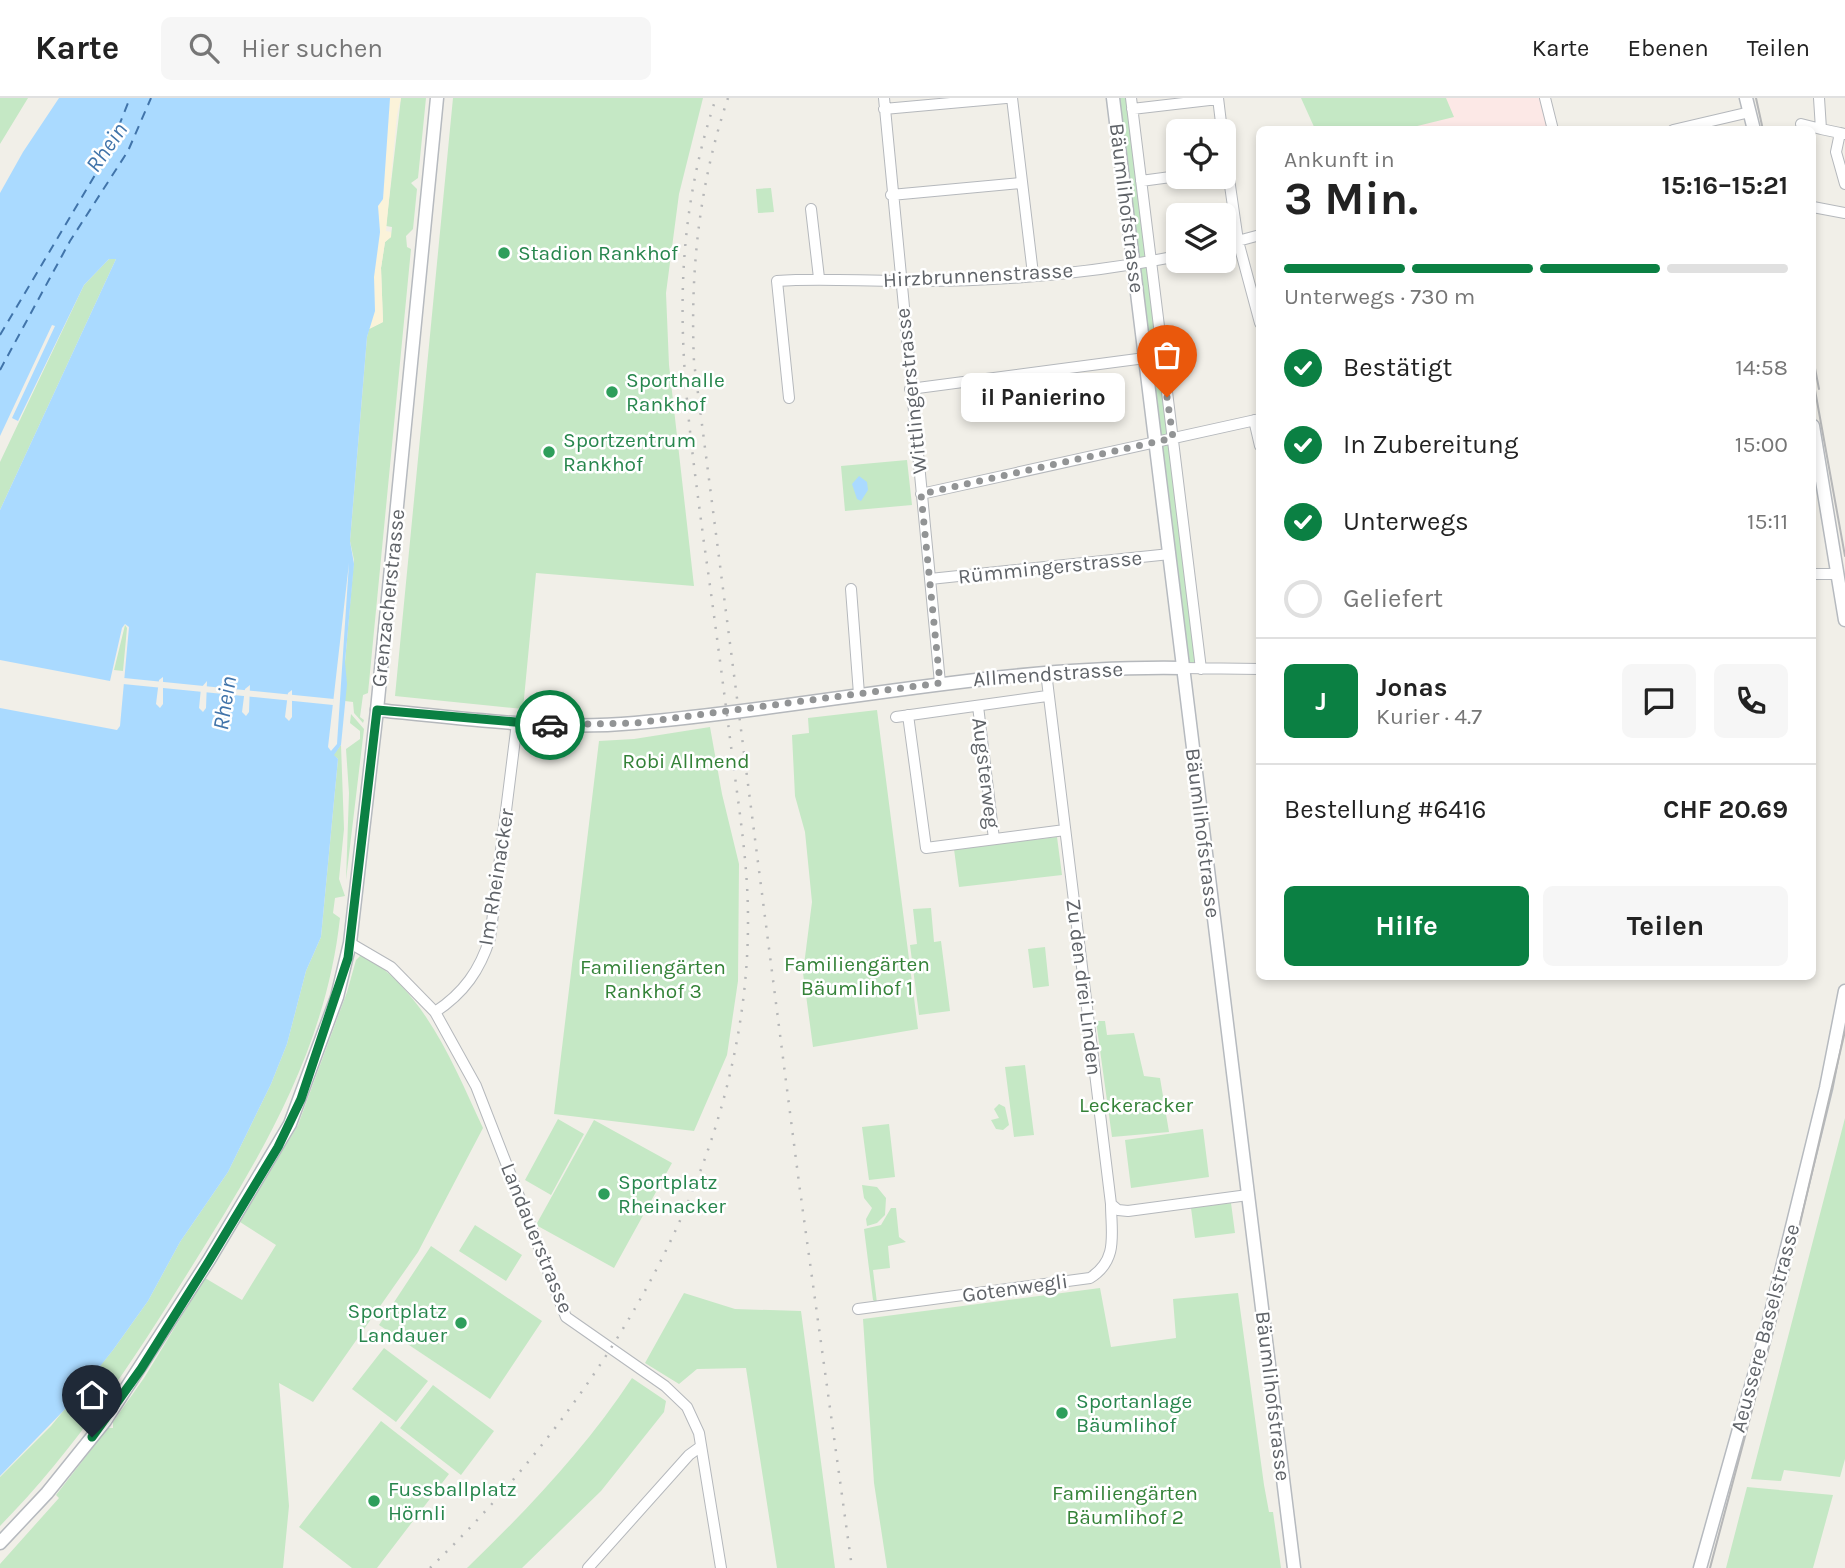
<!DOCTYPE html>
<html lang="de">
<meta charset="utf-8">
<style>
:root{--surface:#fff;--page:#f6f6f6;--text:#222;--muted:#767676;--line:#e0e0e0;--accent:#0b8043}
body{margin:0;font-family:Karla,sans-serif;background:var(--page);color:var(--text);height:100vh;display:flex;flex-direction:column;font-size:26px;white-space:nowrap}
*{box-sizing:border-box;margin:0}
p{font-size:23px;color:var(--muted)}
.icon{flex:none;width:38px;height:38px;fill:none;stroke:currentColor;stroke-width:2;stroke-linecap:round;stroke-linejoin:round}
.map{position:relative;flex:1;overflow:hidden}
.details{position:absolute;left:1256px;top:28px;width:560px;height:854px;display:flex;flex-direction:column;background:var(--surface);border-radius:10px;box-shadow:0 4px 10px #0003}
.details>*{flex:none}
.buttons{position:absolute;left:1166px;top:21px;display:grid;gap:14px}
.buttons a{display:grid;place-items:center;width:70px;height:70px;border-radius:10px;background:var(--surface);box-shadow:0 4px 10px #0003;font-size:35px}
.pin{position:absolute;display:grid;place-items:center;width:60px;height:60px;color:#fff;margin:-72px -30px;border-radius:50% 50% 50% 0;rotate:-45deg;box-shadow:0 0 7px #0007}
.pin .icon{rotate:45deg}
.courier{position:absolute;display:grid;place-items:center;width:70px;height:70px;margin:-35px;border:5px solid #0b8043;border-radius:50%;background:#fff;color:#222;box-shadow:0 2px 9px #0007}
.bubble{position:absolute;height:49px;border-radius:10px;background:var(--surface);box-shadow:0 4px 10px #0003;font-size:23px;font-weight:700;line-height:49px;text-align:center}
.headline em{font-style:normal;font-weight:700}
.headline div{display:flex;flex-direction:column-reverse}
.headline{display:flex;align-items:center;justify-content:space-between;height:119px;padding:0 28px}
h1{font-size:46px;font-weight:700;line-height:52px}
.bar{display:grid;grid-template-columns:repeat(4,1fr);gap:10px 7px;align-content:center;height:84px;padding:0 28px}
.bar i{height:9px;border-radius:5px;background:var(--line)}
.bar .on{background:var(--accent)}
.bar p{grid-column:span 4}
.line{display:flex;align-items:center;gap:18px;padding:0 28px;border-top:2px solid var(--line)}
.line div{flex:1}
.round{display:grid;place-items:center;flex:none;width:74px;height:74px;border-radius:10px;background:var(--page)}
ol{padding:0 28px;list-style:none}
li{display:flex;align-items:center;gap:21px;height:77px}
li p{margin-inline-start:auto}
li .icon{padding:7px;border-radius:50%;background:var(--accent);color:#fff;stroke-width:4}
li:last-child{color:var(--muted)}
li i{width:38px;height:38px;border:4px solid var(--line);border-radius:50%}
.cta{display:flex;gap:14px;margin-top:auto;padding:14px 28px}
.cta a{flex:1;height:80px;border-radius:10px;background:var(--accent);color:#fff;font-size:28px;font-weight:700;line-height:80px;text-align:center}
.cta a+a{background:var(--page);color:var(--text)}
header{display:flex;align-items:center;gap:42px;box-sizing:border-box;height:98px;padding:0 35px;background:var(--surface);border-bottom:2px solid var(--line)}
header strong{font-size:33px}
nav{display:flex;gap:38px;margin-inline-start:auto;font-size:24px}
.search{width:490px;height:63px;background:var(--page);display:flex;align-items:center;gap:18px;box-sizing:border-box;padding:0 24px;border-radius:10px;color:var(--muted);font-size:26px}
.map>svg:first-child{display:block}
.medical{fill:#fce8e6}
.green{fill:#c5e8c5}
.sand{fill:#fbf3d9}
.water{fill:#aadaff;fill-rule:evenodd}
.pier{fill:#f1efe8}
.lines{fill:none;stroke-linecap:round;stroke-linejoin:round}
.ferry{stroke:#4174aa;stroke-width:2;stroke-dasharray:9 7;stroke-linecap:butt}
.minor-casing{stroke:#b5b8bc;stroke-width:12}
.tertiary-casing{stroke:#b5b8bc;stroke-width:15}
.secondary-casing{stroke:#b6babf;stroke-width:15}
.minor{stroke:#fff;stroke-width:10}
.tertiary{stroke:#fff;stroke-width:12}
.secondary{stroke:#fff;stroke-width:12}
.tram{stroke:#b6b7b8;stroke-width:2}
.rail{stroke:#b6b7b8;stroke-width:2.5;stroke-dasharray:2 9;stroke-linecap:butt}
.done{stroke:#929495;stroke-width:7;stroke-dasharray:0 12.6}
.route{stroke:#0b8043;stroke-width:9}
.leisure-dot{fill:#2e9e5b;stroke:#fff;stroke-width:2.5}
.labels{text-anchor:middle;stroke-width:5;stroke-linejoin:round;paint-order:stroke}
.street-label{font-size:21px;fill:#5f6368;stroke:#fff}
.leisure-label{font-size:21px;fill:#27864d;stroke:#fff;text-anchor:start}
.park-label{font-size:21px;fill:#348238;stroke:#fff}
.water-label{font-size:23px;font-style:italic;fill:#4174aa;stroke:#fff}
</style>
<header>
<strong>Karte</strong>
<div class="search"><svg class="icon" aria-label="search" viewBox="0 0 24 24"><circle cx="10" cy="10" r="6"/><path d="M15 15l6 6"/></svg>Hier suchen</div>
<nav><a>Karte</a><a>Ebenen</a><a>Teilen</a></nav>
</header>
<div class="map">
<svg width="1845" height="1470" viewBox="0 0 1845 1470">
<rect width="100%" height="100%" fill="#f1efe8"/>
<path class="medical" d="M1305,0h234l8,31h-227z"/>
<path class="green" d="M0,0h28l-28,46z
M401,0h25l-8,80 -7,5 6,6 -4,40 -7,7 1,11 4,2 -43,444 -5,2 -3,22 4,3 -1,3 -9,-10 -1,-11 -8,-1v-39l9,-102 -4,-19 17,-204 2,-8 14,-7 -2,-54 4,-26 6,-5 1,-10 -6,-1z
M453,0h250l-24,96 -13,99 3,72 25,221 -158,-13 -13,136 -128,-13z
M1113,0h18l70,571 -19,-1z
M1301,0h145l8,19 -49,12h-90z
M771,90l3,24 -16,1 -2,-24z
M109,161h7l-116,251v-48l84,-177z
M907,362l5,45 -67,6 -4,-45z
M125,527l2,3 -4,43 -9,-1z
M877,612l41,319 -105,18 -10,-74 9,-71 -7,-70 -10,-36 -3,-61 17,-2 -1,-15z
M351,616l13,15 -18,151 3,-87 -3,-44 14,-10v-8l-10,-8z
M710,629l12,67 17,70 -1,117 -11,74 -33,76 -140,-17 45,-373 35,-2z
M341,647l3,84 -5,50 6,17 -10,2 -2,15 7,5c-15,135 -81,241 -151,353 -56,90 -114,179 -189,255v-49l51,-51 62,-76 35,-49 32,-59 48,-70 43,-88 16,-40 19,-73 15,-34 17,-178 -5,-4z
M1057,739l5,38 -103,12 -5,-38z
M931,810l3,34 7,-1 9,70 -31,4 -9,-70 7,-1 -4,-35z
M1045,849l4,39 -16,2 -5,-39z
M362,856c63,37 91,110 121,174l-65,124 -105,150 -34,-19 10,123 -6,62h-283v-4l59,-66 -3,-3 52,-67h5v-6l31,-44 61,-100 37,22 34,-55 -36,-23 58,-97 49,-133 9,-32z
M1096,923h9l2,14 27,-2 10,43 16,2 9,54 -57,5z
M1025,967l9,70 -20,2 -9,-70z
M999,1006l6,3 4,18 -6,5 -7,-1 -5,-9 8,-2 -5,-9z
M1845,1020v341l-5,18 -56,-7 -3,11 -30,-2z
M558,1021l26,15 -33,61 -26,-15z
M594,1022l78,43 -58,105 -78,-43z
M889,1026l6,53 -26,3 -7,-53z
M1203,1031l6,48 -78,11 -6,-48z
M862,1087l15,2 9,11 -1,17 -8,8 -10,3 -1,-7 6,-11 -8,-10z
M1231,1105l4,30 -40,5 -4,-30z
M891,1110h5l3,29 7,5 -18,4 2,22 -17,2 4,33 -4,-3 -9,-71 17,-4z
M475,1127l47,30 -16,26 -47,-30z
M431,1148l111,75 -52,78 -111,-74z
M1100,1190l11,59 65,-9 -3,-39 65,-6 26,192 5,27h4l8,56h-394l-13,-85 -11,-164z
M684,1195l51,16 66,2 34,257h-58l-31,-200 -49,1 -18,15 -34,-21z
M384,1250l44,33 -32,41 -44,-33z
M632,1280l34,23 -2,11 -63,79 -79,77h-55c60,-58 119,-120 165,-190z
M433,1287l61,46 -33,44 -61,-47z
M381,1323l68,53 -72,94h-25l-53,-41z
M1747,1389l86,8 -20,73h-87z"/>
<path class="sand" d="M390,0h11l-4,17 -11,116 5,1v5l-6,5 -4,26 2,54 -14,7 6,-18 -1,-34 6,-45 -2,-26 5,-7z"/>
<path class="water" d="M59,0h331l-7,101 -5,7 2,26 -6,45 1,34 -8,26 -17,204 4,23 -9,98 2,22 -6,61 -7,10 4,4 -17,178 -15,34 -19,73 -16,40 -43,88 -48,70 -32,59 -35,49 -43,54 -70,72v-768l117,22 3,-4 9,-99 -4,-3 -3,4 -12,53 -110,-21v-150l116,-251h-7l-25,26 -66,136 -6,-3 43,-92 -3,-1 -52,111v-243l23,-41zM349,465l-12,181 -6,7 -3,-4zM163,579v27l-3,4 -4,-4 3,-24zM207,583l-1,27 -3,4 -4,-4 2,-20zM250,587l-1,27 -3,4 -4,-4 3,-23zM292,592v27l-3,4 -4,-4 3,-24z
M859,378l8,6 1,8 -7,11 -4,-2 -5,-15z"/>
<path class="pier" d="M124,580l210,21 -1,6 -210,-21z"/>
<g class="lines">
<path class="ferry" d="M0,237l108,-182 22,-55
M0,272l70,-129 58,-90 23,-53"/>
<defs>
<path id="minor" d="M884,0l56,585
M1012,0l21,176
M1131,0l70,571
M1218,0l4,33
M1545,0l8,32
M1819,0l2,31 19,4
M884,11l122,-11
M1132,11l86,-10
M1801,26l20,5
M1673,32l77,-18
M1845,36l-5,-1 -4,19 9,32
M1223,39l15,104 22,82
M1141,83l37,-5
M891,97l130,-12
M1813,109l32,6
M811,111l8,69
M1223,147l37,-10
M910,291l235,-31
M789,300l-12,-117c41,-3 81,0 123,0 92,1 188,-7 278,-25
M1254,322l6,26
M921,396l339,-75
M1813,476h25
M930,481l240,-25
M851,491l8,105
M1182,570l78,1
M978,608l16,133
M908,617l18,133 139,-18
M896,619l151,-21
M350,845l41,24 44,45 41,74 90,231 99,69 22,21 12,26 22,135
M435,914c29,-19 45,-42 55,-74l27,-215
M1111,1106l7,6 10,1 120,-16
M858,1211l232,-31c29,-18 21,-45 21,-74l-65,-532
M588,1470l101,-113 11,-8"/>
<path id="tertiary" d="M377,612c85,8 172,21 258,13 183,-16 363,-58 547,-55"/>
<path id="secondary" d="M1113,0l181,1470
M1746,0l8,32
M1813,328l32,194
M0,1445l47,-50 58,-72 104,-161 81,-136 47,-127 13,-54 27,-233 60,-612
M1700,1470l66,-235 60,-245 19,-97"/>
</defs>
<use href="#minor" class="minor-casing"/>
<use href="#tertiary" class="tertiary-casing"/>
<use href="#secondary" class="secondary-casing"/>
<use href="#minor" class="minor"/>
<use href="#tertiary" class="tertiary"/>
<use href="#secondary" class="secondary"/>
<path class="tram" d="M1756,0l7,32
M1813,260l6,31
M1813,281l32,177
M1710,1470l78,-293 57,-244"/>
<path class="rail" d="M728,0c-29,86 -38,174 -34,264l105,821 53,385
M430,1470c173,-167 319,-402 318,-649 0,-55 -9,-110 -16,-165 -9,-70 -18,-141 -28,-211 -21,-159 -40,-289 12,-445"/>
</g>
<g class="lines">
<path class="done" d="M550,627l86,-2 304,-40 -19,-189 252,-56 -6,-41"/>
<path class="route" d="M92,1339l49,-68 68,-108 69,-114 23,-48 47,-141 29,-248 173,15"/>
</g>
<g class="leisure-dot">
<circle cx="504" cy="155" r="7"/>
<circle cx="612" cy="294" r="7"/>
<circle cx="549" cy="354" r="7"/>
<circle cx="604" cy="1096" r="7"/>
<circle cx="461" cy="1225" r="7"/>
<circle cx="1062" cy="1315" r="7"/>
<circle cx="374" cy="1403" r="7"/>
</g>
<g class="labels">
<g class="street-label">
<text transform="translate(1127 110) rotate(83)" y="7">Bäumlihofstrasse</text>
<text transform="translate(978 177) rotate(-3)" y="7">Hirzbrunnenstrasse</text>
<text transform="translate(911 293) rotate(-96)" y="7">Wittlingerstrasse</text>
<text transform="translate(1050 469) rotate(-6)" y="7">Rümmingerstrasse</text>
<text transform="translate(388 500) rotate(-84)" y="7">Grenzacherstrasse</text>
<text transform="translate(1048 576) rotate(-4)" y="7">Allmendstrasse</text>
<text transform="translate(986 675) rotate(83)" y="7">Augsterweg</text>
<text transform="translate(1203 735) rotate(83)" y="7">Bäumlihofstrasse</text>
<text transform="translate(496 779) rotate(-81)" y="7">Im Rheinacker</text>
<text transform="translate(1084 889) rotate(83)" y="7">Zu den drei Linden</text>
<text transform="translate(537 1140) rotate(68)" y="7">Landauerstrasse</text>
<text transform="translate(1015 1190) rotate(-8)" y="7">Gotenwegli</text>
<text transform="translate(1765 1230) rotate(-75)" y="7">Aeussere Baselstrasse</text>
<text transform="translate(1273 1298) rotate(83)" y="7">Bäumlihofstrasse</text>
</g>
<g class="leisure-label">
<text x="518" y="162">Stadion Rankhof</text>
<text x="626" y="289">Sporthalle<tspan x="626" dy="24">Rankhof</tspan></text>
<text x="563" y="349">Sportzentrum<tspan x="563" dy="24">Rankhof</tspan></text>
<text x="618" y="1091">Sportplatz<tspan x="618" dy="24">Rheinacker</tspan></text>
<text x="447" y="1220" text-anchor="end">Sportplatz<tspan x="447" dy="24">Landauer</tspan></text>
<text x="1076" y="1310">Sportanlage<tspan x="1076" dy="24">Bäumlihof</tspan></text>
<text x="388" y="1398">Fussballplatz<tspan x="388" dy="24">Hörnli</tspan></text>
</g>
<g class="park-label">
<text x="686" y="670">Robi Allmend</text>
<text x="857" y="873">Familiengärten<tspan x="857" dy="24">Bäumlihof 1</tspan></text>
<text x="653" y="876">Familiengärten<tspan x="653" dy="24">Rankhof 3</tspan></text>
<text x="1136" y="1014">Leckeracker</text>
<text x="1125" y="1402">Familiengärten<tspan x="1125" dy="24">Bäumlihof 2</tspan></text>
</g>
<g class="water-label">
<text transform="translate(106 49) rotate(-55)" y="8">Rhein</text>
<text transform="translate(224 605) rotate(-81)" y="8">Rhein</text>
</g>
</g>
</svg>
<div class="buttons">
<a><svg class="icon" aria-label="locate" viewBox="0 0 24 24"><circle cx="12" cy="12" r="6"/><path d="M12 2v4M12 18v4M2 12h4M18 12h4"/></svg></a>
<a><svg class="icon" aria-label="layers" viewBox="0 0 24 24"><path d="M12 4l9 5-9 5-9-5zM3 14l9 5 9-5"/></svg></a>
</div>
<div class="pin" style="left:1167px;top:299px;background:#ea580c"><svg class="icon" aria-label="bag" viewBox="0 0 24 24"><path d="M5 8h14l-1 12H6zM9 8a3 3 0 0 1 6 0"/></svg></div>
<div class="pin" style="left:92px;top:1339px;background:#1f2937"><svg class="icon" aria-label="home" viewBox="0 0 24 24"><path d="M3 11l9-7 9 7M6 9v11h12V9"/></svg></div>
<div class="courier" style="left:550px;top:627px"><svg class="icon" aria-label="car" viewBox="0 0 24 24"><path d="M5 17H2v-5l4-1 3-4h7l3 4 3 1v5h-3M9 17h6M6 11h13"/><circle cx="7" cy="17" r="2"/><circle cx="17" cy="17" r="2"/></svg></div>
<div class="bubble" style="left:961px;top:275px;width:164px">il Panierino</div>
<section class="details">
<div class="headline"><div><h1>3 Min.</h1><p>Ankunft in</p></div><em>15:16–15:21</em></div>
<div class="bar"><i class="on"></i><i class="on"></i><i class="on"></i><i></i><p>Unterwegs · 730 m</p></div>
<ol>
<li><svg class="icon" aria-label="check" viewBox="0 0 24 24"><path d="M5 12l5 5 9-10"/></svg>Bestätigt<p>14:58</p></li>
<li><svg class="icon" aria-label="check" viewBox="0 0 24 24"><path d="M5 12l5 5 9-10"/></svg>In Zubereitung<p>15:00</p></li>
<li><svg class="icon" aria-label="check" viewBox="0 0 24 24"><path d="M5 12l5 5 9-10"/></svg>Unterwegs<p>15:11</p></li>
<li><i></i>Geliefert</li>
</ol>
<div class="line" style="height:126px"><b class="round" style="background:var(--accent);color:#fff">J</b><div><b>Jonas</b><p>Kurier · 4.7</p></div><a class="round"><svg class="icon" aria-label="chat" viewBox="0 0 24 24"><path d="M4 5h16v11H9l-5 4z"/></svg></a><a class="round"><svg class="icon" aria-label="phone" viewBox="0 0 24 24"><path d="M5 4h4l2 5-3 2q2 4 5 5l2-3 5 2v4C11 20 4 13 5 4z"/></svg></a></div>
<div class="line" style="height:91px"><div>Bestellung #6416</div><b>CHF 20.69</b></div>
<div class="cta"><a>Hilfe</a><a>Teilen</a></div>
</section>
</div>
